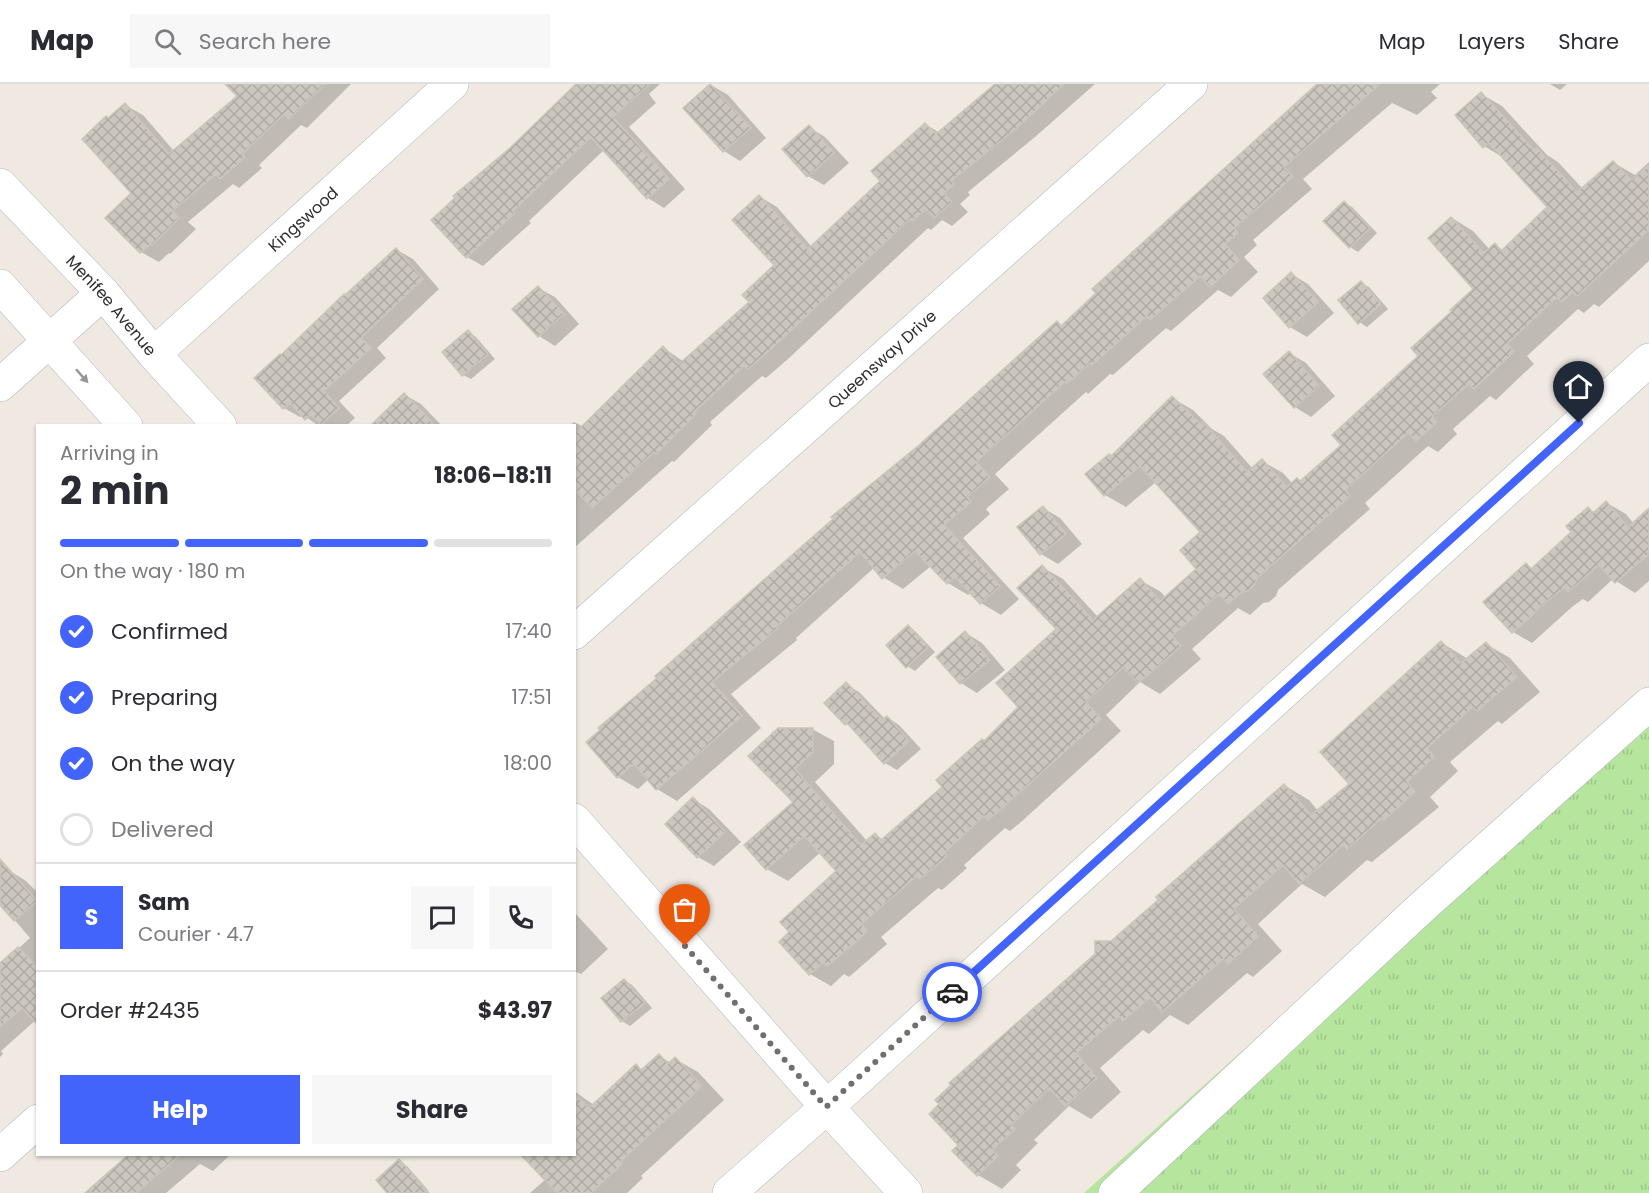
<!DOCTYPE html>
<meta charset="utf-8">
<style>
:root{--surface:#fff;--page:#f7f7f7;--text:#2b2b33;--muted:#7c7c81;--line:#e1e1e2;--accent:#4264fb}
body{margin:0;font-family:Poppins,sans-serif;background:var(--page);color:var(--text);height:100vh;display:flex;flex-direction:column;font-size:22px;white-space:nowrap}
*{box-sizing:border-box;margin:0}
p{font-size:20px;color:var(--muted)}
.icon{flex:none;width:33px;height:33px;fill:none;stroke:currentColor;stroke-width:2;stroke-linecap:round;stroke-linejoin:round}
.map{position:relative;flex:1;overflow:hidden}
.panel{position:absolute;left:36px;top:340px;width:540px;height:732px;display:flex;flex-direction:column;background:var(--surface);border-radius:0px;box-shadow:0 2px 4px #0004}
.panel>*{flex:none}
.pin{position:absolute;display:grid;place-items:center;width:51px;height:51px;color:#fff;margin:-62px -26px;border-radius:50% 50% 50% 0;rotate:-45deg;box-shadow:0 0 6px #0007}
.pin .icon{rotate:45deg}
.courier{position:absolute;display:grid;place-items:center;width:60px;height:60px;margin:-30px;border:4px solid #4264fb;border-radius:50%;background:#fff;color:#222;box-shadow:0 2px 8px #0007}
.summary em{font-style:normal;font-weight:700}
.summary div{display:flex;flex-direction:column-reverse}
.summary{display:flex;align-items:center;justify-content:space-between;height:102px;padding:0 24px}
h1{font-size:39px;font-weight:700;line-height:45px}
.bar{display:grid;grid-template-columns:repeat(4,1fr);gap:9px 6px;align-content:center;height:72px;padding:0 24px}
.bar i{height:8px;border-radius:4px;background:var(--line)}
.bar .on{background:var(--accent)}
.bar p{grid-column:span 4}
.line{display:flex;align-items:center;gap:15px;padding:0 24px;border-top:2px solid var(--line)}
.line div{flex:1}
.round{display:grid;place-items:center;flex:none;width:63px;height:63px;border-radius:0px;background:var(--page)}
ol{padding:0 24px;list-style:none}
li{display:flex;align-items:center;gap:18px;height:66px}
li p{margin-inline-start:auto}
li .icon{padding:6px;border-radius:50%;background:var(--accent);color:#fff;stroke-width:4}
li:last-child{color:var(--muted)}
li i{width:33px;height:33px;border:3px solid var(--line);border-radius:50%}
.button{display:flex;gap:12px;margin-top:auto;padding:12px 24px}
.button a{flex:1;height:69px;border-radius:0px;background:var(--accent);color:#fff;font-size:24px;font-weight:700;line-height:69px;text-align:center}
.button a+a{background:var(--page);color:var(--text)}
header{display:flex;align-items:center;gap:36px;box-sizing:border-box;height:84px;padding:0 30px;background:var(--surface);border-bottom:2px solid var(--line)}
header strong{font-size:28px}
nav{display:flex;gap:33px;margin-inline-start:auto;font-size:21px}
.search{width:420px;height:54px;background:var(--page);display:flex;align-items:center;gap:15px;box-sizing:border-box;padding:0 21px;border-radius:0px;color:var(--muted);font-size:22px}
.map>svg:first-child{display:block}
.grass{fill:url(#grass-tufts)}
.shadow{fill:#0003}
.building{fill:url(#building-cross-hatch);stroke:#cbc5ba;stroke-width:1.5}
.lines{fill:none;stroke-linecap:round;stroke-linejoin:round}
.minor-casing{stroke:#b4b7c1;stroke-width:34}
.minor{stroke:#fff;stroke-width:33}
.oneway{fill:#969696}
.done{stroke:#726f6d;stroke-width:6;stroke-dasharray:0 10.8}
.route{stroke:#4264fb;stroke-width:8}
.labels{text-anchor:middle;stroke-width:5;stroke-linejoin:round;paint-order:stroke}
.street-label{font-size:16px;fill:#2e2e2e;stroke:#fff}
</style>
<header>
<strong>Map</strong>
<div class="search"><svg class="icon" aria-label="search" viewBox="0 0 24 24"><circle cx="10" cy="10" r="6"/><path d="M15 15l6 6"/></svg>Search here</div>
<nav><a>Map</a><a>Layers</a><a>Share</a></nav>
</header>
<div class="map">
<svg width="1649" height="1109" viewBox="0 0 1649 1109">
<defs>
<pattern id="grass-tufts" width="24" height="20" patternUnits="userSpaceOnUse" patternTransform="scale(1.5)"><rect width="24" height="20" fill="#b6e59e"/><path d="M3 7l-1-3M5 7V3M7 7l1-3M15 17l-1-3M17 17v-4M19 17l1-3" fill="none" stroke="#9dc588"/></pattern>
<pattern id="building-cross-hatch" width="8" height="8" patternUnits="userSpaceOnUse" patternTransform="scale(1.5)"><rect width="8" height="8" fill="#cbc7bf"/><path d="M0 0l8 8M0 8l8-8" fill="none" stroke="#afaba4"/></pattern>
</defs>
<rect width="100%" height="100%" fill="#efe9e1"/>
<path class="grass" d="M1649,602v507h-565z"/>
<path class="shadow" d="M232,0h119l-44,44 -6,-3 -42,40 3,3 -23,20 -6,-4 -45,38 8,7 -26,25 -1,-1 -10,9 -18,-10 -34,-34 26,-25 -25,-74 17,-14 18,10 31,36 65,-55z
M578,0h82l-11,10 7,9 -27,24 56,62 -21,19 -16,-10 -44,-48 -75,71 2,2 -48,43 -16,-9 44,-108z
M998,0h97l-60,53 -67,55 2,3 -10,9 8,8 -16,14 -10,-6 -11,10 -3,-2 -140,131 -22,19 -4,-2 -52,46 2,3 -38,37 -2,-1 -98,87v-122h-5l5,-4 10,5 80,-79 20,14 67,-60 25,-37 -16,-68 17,10 35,40 70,-66 43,-57 15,9z
M1320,0h120l-9,8 6,6 -20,17 -25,-12 -89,76 9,10 -59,51 4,5 -13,12 14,15 -27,25 -13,-7 -47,41 -5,-3 -53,47 -3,-1 -22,20 -2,-2 -91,82 14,15 -23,20 4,5 -27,24 56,61 -18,16 -20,-12 -10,-11 -3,3 -20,-12 -17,-17 -28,23 -20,-12 -8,-10 -79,71 1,2 -66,54 30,34 -84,73 -20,-12 -8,-10 -11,10 -20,-12 41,-99 398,-355 6,4z
M1550,0h17l-7,6z
M711,1l17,10 38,43 -26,23 -16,-10 -39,-43z
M1481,10l21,12 45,49 11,7 25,27 31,-26 21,12 14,-13v99l-50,46 -5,-3 -10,9 -6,-4 -51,47 7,8 -12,11 -26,25 -6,-4 -37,33 4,5 -19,18 -10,-6 -63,57 5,6 -92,81 -2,6 -7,6 -6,1 -13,12 -12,-7 -46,41 9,10 -41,35 -20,-12 -34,33 15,16 -100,91 -11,9 -5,-3 -41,37 3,3 -25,22 -4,-2 -57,49 6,7 -38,33 -5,-3 -13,12 -21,-12 -29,-32 10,-10 47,-61 -17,-19 -33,29 -21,-12 28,-67 -45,-46 62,-27 22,12v23l-19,18 52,59 8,-6 8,5 61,-53 40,-45 36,-35 39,-78 -17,-62 21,12 35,38 42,-37 21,12 5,6 32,-29 4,-37 -46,-50 -30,25 -21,-12 8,-38 59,-59 21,12 19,19 12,7 29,33 9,-8 21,12 10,11 8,-2 42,-37 132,-156 -23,-71 21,13 17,19 5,-5 8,5 46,-43 -45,-49 -20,-12z
M809,43l16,10 24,26 -25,22 -16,-9z
M1344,119l8,4 25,26 -19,19 -8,-5 -25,-26z
M397,166l16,9 26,30 -62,59 9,10 -47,43 16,17 -9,8h-27l-16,-11 -3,2 -16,-9 -4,-52z
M1291,190l17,10 26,29 -27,24 -17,-10 -25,-29z
M1361,199l8,4 19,22 -21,18 -8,-5z
M538,204l17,9 24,27 -24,22 -16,-10z
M468,248l8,5 19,22 -24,20 -8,-4z
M1289,269l17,10 29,33 -24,21 -16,-10z
M405,311l16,9 21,22h-49z
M1607,419l19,11 8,10 15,-14v71l-14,12 -22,-14 -25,23 -5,-3 -11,8 -40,36 -19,-11 -27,-30 40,-37 7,4 41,-37 14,-23 6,3z
M1043,424l17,10 22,26 -24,20 -17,-10 -21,-26z
M908,543l8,5 19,20 -20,19 -8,-5z
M966,549l16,10 23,27 -28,23 -16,-10 -23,-26z
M1442,559l26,16 18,-15 24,14 30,34 -38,32 -4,-3 -48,41 8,9 -28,26 9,10 -67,55 -5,-2 -42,37 -23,-13 -44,40 24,27 -29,26 -6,-4 -59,52 -18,-10 -21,19 -6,-4 -43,38 21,24 -30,27 -22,-13 -35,34 4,3 -22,22 5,5 -19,19 -24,-14 133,-233 50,-42 123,-115 25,15 9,11 33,-27z
M846,600l13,8 26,27 2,-2 12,8 22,24 -24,21 -12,-7 -31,-35 -8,-4 -20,-21z
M693,715l16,10 32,33 -27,24 -16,-9z
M10,787l16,10 12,12v125l-37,33 2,3 -3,3v-92l30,-27 -30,-35v-23z
M574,828l34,37 -27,25 -5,-2 -2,1z
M624,896l8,5 20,23 -22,18 -8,-5z
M659,972l12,7 4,-4 23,13 26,28 -83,76 2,2 -16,15h-97l16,-14 -23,-24h51v-64l20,14 42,-39 7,4z
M130,1071h100l-17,16 -13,-7 -34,29h-78z
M399,1077l8,5 21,24 -3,3h-36z"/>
<path class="building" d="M225,0h100l-36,35 -5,-5 -42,40 3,3 -25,22 -4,-5 -44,37 7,7 -27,27 -1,-1 -11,9 -35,-35 26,-25 -49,-54 24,-23 2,2 17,-15 44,51 68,-58z
M576,0h74l-37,33 56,62 -22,20 -56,-62 -78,74 2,2 -49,45 -35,-38 24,-22 -2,-2 57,-48z
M710,0l41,44 -28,24 -40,-44z
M995,0h69l-47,44 -66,53 3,3 -10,9 8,9 -18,16 -8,-9 -14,12 -2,-2 -139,130 -23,20 -4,-3 -50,46 2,2 -40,40 -2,-2 -62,56 -18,-20v-54l89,-88 16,18 70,-62 -7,-7 32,-30 -42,-45 27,-25 49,54 72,-68 -9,-10 54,-48 11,11z
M1317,0h63l-96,83 9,10 -59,51 4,5 -13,11 14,16 -29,27 -10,-11 -50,44 -3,-4 -55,49 -2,-2 -23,21 -1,-3 -90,81 14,15 -23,20 4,5 -27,23 56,61 -20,18 -25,-27 -8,7 -32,-33 -33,28 -22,-27 -83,74 1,2 -66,54 30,34 -86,74 -22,-26 -17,14 -31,-36 14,-12 -2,-2 59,-50 -2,-2 178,-157 -2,-2 87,-71 139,-125 4,5 35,-33 -4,-4z
M1481,8l53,58 3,-2 40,44 36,-31 18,19 18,-15v65l-72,66 -4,-4 -11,10 -5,-5 -50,47 7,7 -13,13 -27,25 -5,-5 -37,32 5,6 -21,19 -8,-8 -63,57 5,6 -93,82 -2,6 -7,7 -6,1 -14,12 -9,-10 -47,42 9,10 -26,23 -17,14 -15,-16 -37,35 15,17 -101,91 -12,10 -4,-4 -40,37 3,3 -27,23 -3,-3 -56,48 6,7 -11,11 -29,24 -3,-4 -15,13 -30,-33 10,-10 -9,-10 56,-51 -32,-35 -38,34 -22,-25 49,-43 -45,-46 30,-28h35v24l-18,17 66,76 14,-12 6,7 61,-53 -6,-7 46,-41 2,2 34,-34 -22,-24 60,-54 -39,-41 25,-23 51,55 47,-42 20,23 36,-32 -16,-19 20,-18 -60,-66 -36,30 -19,-22 24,-20 2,2 61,-60 28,28 3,-2 44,50 15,-13 25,28 10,-9 3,3 41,-36 -9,-10 86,-79 -7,-8 41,-37 -2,-1 23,-21 -45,-51 23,-21 33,36 11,-10 6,8 46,-44 -58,-64 -6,5 -28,-33z
M809,41l25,28 -27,24 -25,-28z
M1344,117l26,27 -21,20 -26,-27z
M396,164l27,31 -62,59 10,10 -47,43 15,17 -18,17 -10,-11 -6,6 -15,-17 -7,6 -29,-31 26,-24 1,1 63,-61 1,1z
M1291,188l27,30 -29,26 -26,-30z
M1361,197l20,23 -23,20 -20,-24z
M538,202l26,28 -26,23 -26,-28z
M468,246l20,24 -26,22 -20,-24z
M1289,267l30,35 -25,22 -31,-34z
M404,309l32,33h-66z
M1606,417l22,26 21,-19v46l-34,29 -16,-18 -31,27 -3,-4 -12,8 -41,37 -29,-31 43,-39 5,6 40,-37 -5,-6 22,-19 5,6z
M1043,422l23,28 -26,21 -23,-28z
M908,541l20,22 -22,21 -20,-23z
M965,547l25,29 -30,24 -24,-27z
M1441,557l20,22 25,-21 31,35 -40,34 -4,-4 -46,41 7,9 -27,25 8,10 -31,28 -2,-2 -35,31 -4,-4 -44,39 -16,-19 -49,44 24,27 -30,28 -5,-5 -61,53 -12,-15 -27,24 -4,-5 -43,37 21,25 -32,28 -16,-18 -38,37 4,4 -23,21 6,6 -21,20 -25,-25 6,-6 -29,-31 10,-10 -4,-4 16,-15 -2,-2 146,-129v-13h16l47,-41 -2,-3 128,-113 27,31 38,-31 -29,-32z
M846,598l36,38 5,-4 22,25 -25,23 -37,-41 -2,2 -21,-22z
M693,713l32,35 -28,26 -32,-34z
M0,775l37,42 -23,20 -14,-16z
M18,863l20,21v57l-16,-17 -22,19v-64z
M624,895l21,24 -24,19 -20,-24z
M659,970l9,10 7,-7 27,29 -82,76 2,2 -31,29h-34l-36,-38h53v-62l15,15 47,-44 5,6z
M128,1071h52l-44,38h-51z
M399,1075l30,34h-42l-11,-13z"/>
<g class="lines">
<defs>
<g id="minor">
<path id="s1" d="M0,101l103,108 51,61 66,72"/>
<path d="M0,202l126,140"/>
<path id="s2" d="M154,270l298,-270"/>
<path d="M0,301l103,-92"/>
<path id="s3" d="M574,549l617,-549"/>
<path d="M574,736l253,287 79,86"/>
<path d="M0,1071l38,-34"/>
<path d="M729,1109l98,-86 822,-747"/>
<path d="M1115,1109l306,-285 228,-204"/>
</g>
</defs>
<use href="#minor" class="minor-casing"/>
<use href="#minor" class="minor"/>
</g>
<defs><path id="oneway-solid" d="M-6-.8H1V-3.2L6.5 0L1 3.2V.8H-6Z" transform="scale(1.5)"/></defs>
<use class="oneway" href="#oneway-solid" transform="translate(82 292) rotate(48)"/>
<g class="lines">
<path class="done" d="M685,862l141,161 126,-115"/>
<path class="route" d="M952,908l627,-569"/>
</g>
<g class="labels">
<g class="street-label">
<text dy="6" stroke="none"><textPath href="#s2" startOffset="201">Kingswood</textPath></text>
<text dy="6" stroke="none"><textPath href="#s1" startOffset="164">Menifee Avenue</textPath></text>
<text dy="6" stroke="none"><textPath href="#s3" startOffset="412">Queensway Drive</textPath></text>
</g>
</g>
</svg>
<div class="pin" style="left:685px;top:862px;background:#ea580c"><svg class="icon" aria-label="bag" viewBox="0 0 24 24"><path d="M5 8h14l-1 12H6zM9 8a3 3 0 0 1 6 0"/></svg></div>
<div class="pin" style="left:1579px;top:339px;background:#1f2937"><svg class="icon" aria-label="home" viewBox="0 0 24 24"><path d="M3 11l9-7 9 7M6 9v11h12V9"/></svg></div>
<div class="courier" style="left:952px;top:908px"><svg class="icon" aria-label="car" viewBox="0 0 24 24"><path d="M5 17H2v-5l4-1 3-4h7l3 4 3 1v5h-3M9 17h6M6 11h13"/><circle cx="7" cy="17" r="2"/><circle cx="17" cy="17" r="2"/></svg></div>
<section class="panel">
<div class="summary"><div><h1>2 min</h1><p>Arriving in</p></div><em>18:06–18:11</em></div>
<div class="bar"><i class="on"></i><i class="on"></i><i class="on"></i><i></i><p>On the way · 180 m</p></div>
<ol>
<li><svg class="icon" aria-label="check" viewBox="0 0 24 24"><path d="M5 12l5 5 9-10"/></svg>Confirmed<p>17:40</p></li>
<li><svg class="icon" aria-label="check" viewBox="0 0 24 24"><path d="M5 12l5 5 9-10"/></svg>Preparing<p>17:51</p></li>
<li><svg class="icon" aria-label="check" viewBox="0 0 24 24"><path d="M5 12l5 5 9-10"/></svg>On the way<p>18:00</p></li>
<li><i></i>Delivered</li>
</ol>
<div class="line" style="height:108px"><b class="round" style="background:var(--accent);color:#fff">S</b><div><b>Sam</b><p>Courier · 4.7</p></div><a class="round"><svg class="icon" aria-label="chat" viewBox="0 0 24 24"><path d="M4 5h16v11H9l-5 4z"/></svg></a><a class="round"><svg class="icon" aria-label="phone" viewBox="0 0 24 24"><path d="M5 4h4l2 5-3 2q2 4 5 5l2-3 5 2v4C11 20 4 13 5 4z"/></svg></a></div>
<div class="line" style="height:78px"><div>Order #2435</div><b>$43.97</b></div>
<div class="button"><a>Help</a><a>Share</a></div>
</section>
</div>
